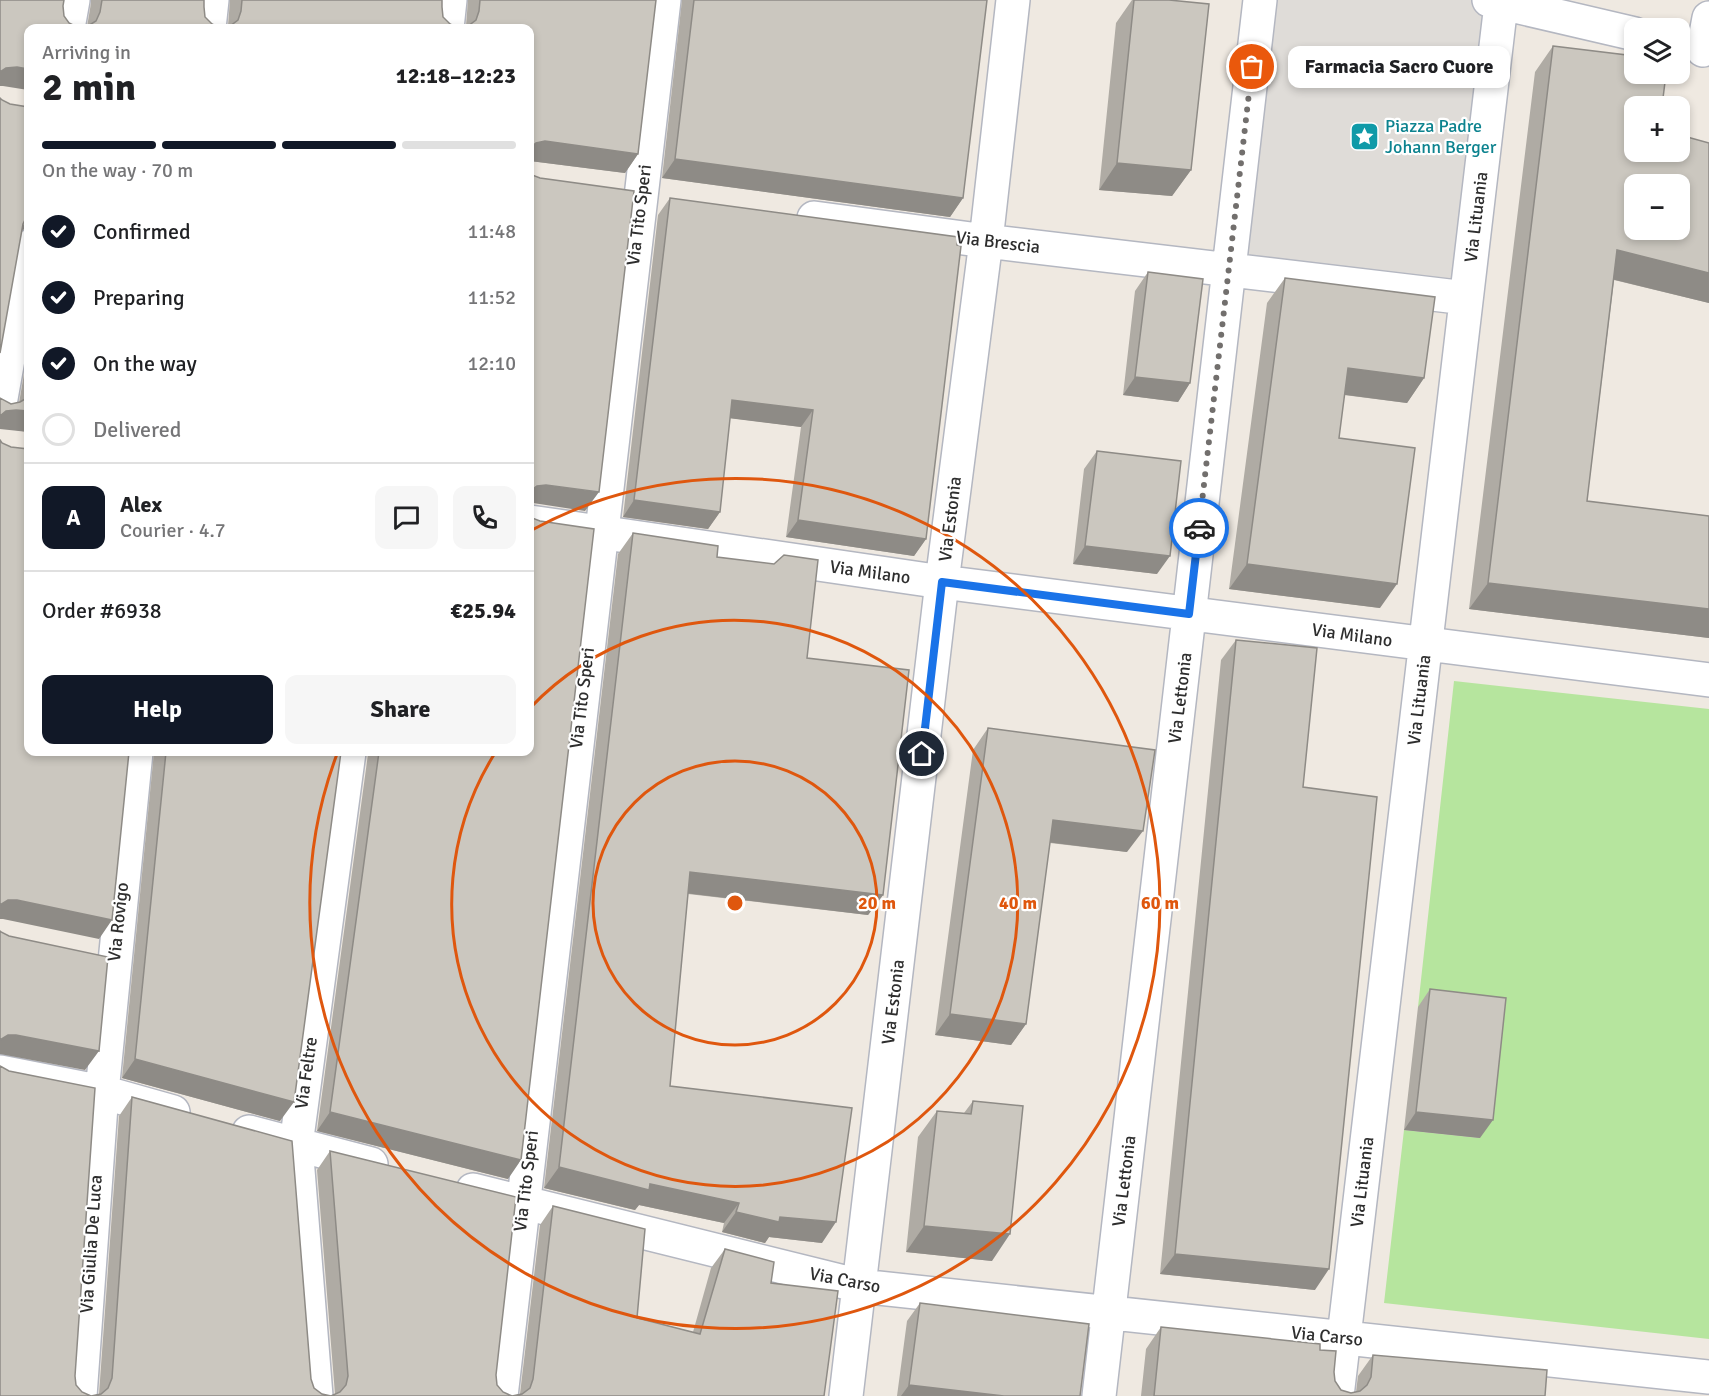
<!DOCTYPE html>
<meta charset="utf-8">
<style>
:root{--surface:#fff;--page:#f6f6f6;--text:#202124;--muted:#757577;--line:#e0e0e0;--accent:#111827}
body{margin:0;font-family:Signika,sans-serif;background:var(--page);color:var(--text);height:100vh;display:flex;flex-direction:column;font-size:22px;white-space:nowrap}
*{box-sizing:border-box;margin:0}
p{font-size:20px;color:var(--muted)}
.icon{flex:none;width:33px;height:33px;fill:none;stroke:currentColor;stroke-width:2;stroke-linecap:round;stroke-linejoin:round}
.map{position:relative;flex:1;overflow:hidden}
.sheet{position:absolute;left:24px;top:24px;width:510px;height:732px;display:flex;flex-direction:column;background:var(--surface);border-radius:12px;box-shadow:0 3px 9px #0003}
.sheet>*{flex:none}
.fabs{position:absolute;left:1624px;top:18px;display:grid;gap:12px}
.fabs a{display:grid;place-items:center;width:66px;height:66px;border-radius:12px;background:var(--surface);box-shadow:0 3px 9px #0003;font-size:30px}
.pin{position:absolute;display:grid;place-items:center;width:51px;height:51px;color:#fff;margin:-26px;border:3px solid #fff;border-radius:50%;box-shadow:0 2px 6px #0007}
.courier{position:absolute;display:grid;place-items:center;width:60px;height:60px;margin:-30px;border:4px solid #1a73e8;border-radius:50%;background:#fff;color:#222;box-shadow:0 2px 8px #0007}
.bubble{position:absolute;height:42px;border-radius:12px;background:var(--surface);box-shadow:0 3px 9px #0003;font-size:20px;font-weight:700;line-height:42px;text-align:center}
.head em{font-style:normal;font-weight:700}
.head div{display:flex;flex-direction:column-reverse}
.head{display:flex;align-items:center;justify-content:space-between;height:102px;padding:0 18px}
h1{font-size:39px;font-weight:700;line-height:45px}
.bar{display:grid;grid-template-columns:repeat(4,1fr);gap:9px 6px;align-content:center;height:72px;padding:0 18px}
.bar i{height:8px;border-radius:4px;background:var(--line)}
.bar .current{background:var(--accent)}
.bar p{grid-column:span 4}
.line{display:flex;align-items:center;gap:15px;padding:0 18px;border-top:2px solid var(--line)}
.line div{flex:1}
.round{display:grid;place-items:center;flex:none;width:63px;height:63px;border-radius:12px;background:var(--page)}
ol{padding:0 18px;list-style:none}
li{display:flex;align-items:center;gap:18px;height:66px}
li p{margin-inline-start:auto}
li .icon{padding:6px;border-radius:50%;background:var(--accent);color:#fff;stroke-width:4}
li:last-child{color:var(--muted)}
li i{width:33px;height:33px;border:3px solid var(--line);border-radius:50%}
.cta{display:flex;gap:12px;margin-top:auto;padding:12px 18px}
.cta a{flex:1;height:69px;border-radius:12px;background:var(--accent);color:#fff;font-size:24px;font-weight:700;line-height:69px;text-align:center}
.cta a+a{background:var(--page);color:var(--text)}
.map>svg:first-child{display:block}
.green{fill:#b6e59e}
.plaza{fill:#dfdcd8}
.lines{fill:none;stroke-linecap:round;stroke-linejoin:round}
.street-casing{stroke:#b4b7c1;stroke-width:36}
.street{stroke:#fff;stroke-width:33}
.wall{fill:#afaba4}
.shaded-wall{fill:#8e8b86}
.building{fill:#cbc7bf;stroke:#8e8b86;stroke-width:1.5;fill-rule:evenodd}
.done{stroke:#726f6d;stroke-width:6;stroke-dasharray:0 10.8}
.route{stroke:#1a73e8;stroke-width:8}
.ring{fill:none;stroke:#df570e;stroke-width:3}
.labels{text-anchor:middle;stroke-width:4.5;stroke-linejoin:round;paint-order:stroke}
.culture-label{font-size:18px;fill:#0d838f;stroke:#fff;text-anchor:start}
.street-label{font-size:18px;fill:#2e2e2e;stroke:#fff}
.centre{fill:#df570e;stroke:#fff;stroke-width:3}
.ring-label{font-size:18px;text-anchor:middle;font-weight:bold;fill:#df570e;stroke:#fff;stroke-width:4.5;stroke-linejoin:round;paint-order:stroke}
</style>
<div class="map">
<svg width="1709" height="1396" viewBox="0 0 1709 1396">
<rect width="100%" height="100%" fill="#efe9e1"/>
<path class="green" d="M1454,681l255,28v630l-325,-36 20,-173 76,8 -62,-131z"/>
<path class="plaza" d="M1260,0h229l-23,298 -239,-29z"/>
<g class="lines">
<defs>
<path id="street" d="M1489,0l146,34
M68,28l5,-28
M209,28l3,-28
M447,28l3,-28
M1703,50l6,-32
M814,218l172,23 480,57
M0,404l28,-157
M530,522l412,60 767,98
M0,1072l102,20 71,20
M249,1132l122,32
M473,1190l387,96 849,91
M80,1396l22,-304 34,-340
M316,1396l-20,-251 53,-393
M501,1396l163,-1396
M846,1396l96,-814 44,-341 27,-241
M1099,1396l161,-1396
M1337,1396l164,-1392"/>
</defs>
<use href="#street" class="street-casing"/>
<use href="#street" class="street"/>
</g>
<path class="wall" d="M0,0l63,6 1,10 5,7 8,4h10l4,-24v-3h113v7l1,10 7,7 8,4 8,-2 2,-26h212v7l1,10 7,7 8,4 8,-2 2,-26h188l-18,154 -13,19 -95,-12v-133h-502l-25,58h-3z
M682,0h305l-24,198 -13,19 -288,-39z
M1132,0h37l22,170 -19,26 -73,-6 17,-167z
M1553,46l82,106 74,-9v160l-95,-23 -27,221 122,15v122l-240,-29 66,-537z
M670,198l256,341 -12,17 -128,-19 15,-110 -71,-9 -10,94 -12,17 -85,-12 35,-302z
M1148,272l42,111 -12,19 -55,-7 12,-104z
M1285,278l139,100 -17,25 -63,-8 -5,43 41,170 -151,-19 38,-286z
M28,351v81l-25,-4 -2,-29 10,5 8,-1z
M1097,451l60,123 -84,-10 11,-95z
M633,533l84,24 90,101 76,237 -15,20 -180,-21 -18,192 152,157 -53,-6 -4,6 -43,-11 2,-9 -85,-18 -4,5 -91,-22 74,-634z
M1236,640l67,147 12,503 -155,-16 61,-614z
M988,728l139,124 -77,-9 -24,181 -15,21 -76,-10 38,-285z
M154,752h187l-61,369 -158,-43z
M367,752h163l-22,427 -191,-48 51,-377z
M1430,989l50,149 -76,-8 14,-123z
M132,1097l179,282 3,9 8,6 9,2 4,-2 -18,-224 13,-19 166,224 1,10 6,7 9,4 8,-2 20,-169 13,-19 84,112 56,14 18,-64 14,-19 46,34 53,113h-824l75,-20 1,9 6,7 9,4 8,-2 20,-278z
M973,1101l19,160 -86,-9 12,-115 19,-26 27,2z
M920,1303l160,93h-183l10,-75z
M1161,1327l159,23 14,22 1,9 6,9 10,3 5,-1 2,-16 15,-21 172,41h-404l5,-47z"/>
<path class="shaded-wall" d="M17,67l11,2v21l-25,-4h-3v-14l6,-4z
M545,141l93,13 -13,19 -95,-12v-13l6,-5z
M675,159l288,39 -13,19 -288,-39z
M1117,163l74,7 -19,26 -73,-6z
M28,215v14l-7,1 6,-14z
M1617,250l92,23v30l-110,-27z
M1348,368l76,10 -17,25 -76,-10z
M1135,377l55,6 -12,19 -55,-7z
M732,400l81,10 -12,17 -81,-10z
M16,410l12,1v21l-28,-3v-13l6,-5z
M546,485l53,7 -14,19 -52,-8 -3,1v-13l7,-5z
M634,500l86,12 -12,17 -85,-12z
M798,520l128,19 -12,17 -128,-19z
M1085,546l85,10 -13,18 -84,-10z
M1247,564l150,20 -17,24 -151,-19z
M1488,583l221,26v29l-240,-29z
M1053,820l90,11 -16,21 -89,-11z
M690,872l193,23 -15,20 -192,-23z
M8,900h9l95,20 -13,19 -96,-20h-3v-14z
M950,1014l76,10 -15,21 -76,-10z
M8,1035h8l83,16 -14,19 -85,-16v-14z
M135,1059l159,43 -14,19 -158,-43z
M330,1112l191,48 -13,19 -191,-48z
M1416,1112l77,8 -13,18 -76,-8z
M559,1167l91,17 89,19 -15,20 -85,-18 -4,5 -91,-22z
M736,1212l44,5 56,5 -14,21 -53,-6 -4,6 -43,-11z
M924,1226l86,8 -18,27 -86,-9z
M1175,1254l154,15 -14,21 -155,-16z
M909,1385l95,11h-103z"/>
<path class="building" d="M0,0h64l-1,6 1,10 5,7 8,4 11,-1 8,-5 4,-9 2,-12h102v7l1,10 7,7 8,4 10,-2 8,-6 3,-9 1,-11h200v7l1,10 7,7 8,4 10,-2 8,-6 3,-9 1,-11h176l-18,154 -93,-13 -9,2 -6,5v-120h-502v41l-11,-2 -11,1 -6,4z
M694,0h293l-24,198 -288,-39z
M1134,0h35l40,4 -18,166 -74,-7z
M1553,46l82,10v18h31l-4,32h-27v46h45v-17l29,8v130l-92,-23 -30,251 122,15v93l-221,-26zM1635,184h45v46h-45z
M0,98l2,2 8,4 18,3v108l-1,1 -4,8 -23,129z
M530,172l2,3 8,3 94,13 -35,301 -53,-7 -9,1 -7,5z
M670,198l288,39 -1,8 4,1 -35,293 -128,-19 15,-110 -81,-10 -12,112 -86,-12z
M1148,272l55,7 -13,104 -55,-6z
M1285,278l150,19 -11,81 -76,-10 -9,70 76,10 -18,136 -150,-20z
M28,395v16l-12,-1 -10,1 -6,5v-18l11,6 9,-2 7,-4z
M0,440l2,3 9,4 17,2v303h101l-17,168 -95,-20h-9l-8,5z
M1097,451l84,10 -11,95 -85,-10z
M530,515l2,3 8,3 54,8 -73,631 -191,-48 49,-360h151z
M633,533l85,13 -1,11 57,7 10,-9 34,5 -11,98 102,12 -26,225 -193,-23 -20,214 182,22 -16,114 -56,-5 -1,5 -43,-10 3,-9 -89,-19 -1,6 -90,-23z
M1236,640l81,8 -14,139 74,10 -48,472 -154,-15z
M988,728l167,22 -12,81 -90,-11 -27,204 -76,-10z
M166,752h175l-47,350 -159,-43z
M0,931l1,1 8,4 99,21 -9,94 -83,-16h-8l-8,5z
M1430,989l76,9 -13,122 -77,-8z
M0,1066l9,5 86,17 -20,288 1,9 6,7 9,4 10,-2 7,-6 4,-10 20,-281 160,44 19,238 3,9 8,6 9,2 9,-4 6,-7 2,-9 -18,-225 186,46 -20,178 1,10 6,7 9,4 10,-2 8,-6 3,-9 20,-173 92,23 -8,89 63,16 25,-85 49,13 -3,21 67,8 -14,105h-824z
M973,1101l50,5 -13,128 -86,-8 13,-115 34,3z
M920,1303l169,21 -9,72h-76l-95,-11z
M1161,1327l159,17v6l16,1 -2,21 1,9 6,9 10,3 9,-2 7,-6 4,-8 2,-22 174,15 -2,26h-391z"/>
<g class="lines">
<path class="done" d="M1199,528l53,-461"/>
<path class="route" d="M922,754l20,-172 247,32 10,-86"/>
</g>
<g class="ring">
<circle cx="735" cy="903" r="142"/>
<path d="M530 708A283 283 0 1 1 495 753"/>
<path d="M532 530A425 425 0 1 1 337 754"/>
</g>
<defs>
<symbol id="sight-square" viewBox="-11 -11 22 22"><rect x="-9" y="-9" width="18" height="18" rx="4" fill="#0f9aa8" stroke="#fff"/><path d="M0-6L1.8-2.2L6-1.7L2.9 1.2L3.7 5.4L0 3.3L-3.7 5.4L-2.9 1.2L-6-1.7L-1.8-2.2Z" fill="#fff"/></symbol>
</defs>
<g fill-rule="evenodd">
<use href="#sight-square" x="1348" y="120" width="33" height="33"/>
</g>
<g class="labels">
<g class="culture-label">
<text x="1385" y="132">Piazza Padre<tspan x="1385" dy="21">Johann Berger</tspan></text>
</g>
<g class="street-label">
<text transform="translate(639 215) rotate(-83)" y="6">Via Tito Speri</text>
<text transform="translate(1476 217) rotate(-83)" y="6">Via Lituania</text>
<text transform="translate(998 242) rotate(7)" y="6">Via Brescia</text>
<text transform="translate(950 519) rotate(-83)" y="6">Via Estonia</text>
<text transform="translate(870 572) rotate(8)" y="6">Via Milano</text>
<text transform="translate(1352 635) rotate(8)" y="6">Via Milano</text>
<text transform="translate(582 698) rotate(-83)" y="6">Via Tito Speri</text>
<text transform="translate(1180 698) rotate(-83)" y="6">Via Lettonia</text>
<text transform="translate(1419 700) rotate(-83)" y="6">Via Lituania</text>
<text transform="translate(118 922) rotate(-84)" y="6">Via Rovigo</text>
<text transform="translate(893 1002) rotate(-83)" y="6">Via Estonia</text>
<text transform="translate(306 1073) rotate(-82)" y="6">Via Feltre</text>
<text transform="translate(526 1181) rotate(-83)" y="6">Via Tito Speri</text>
<text transform="translate(1124 1181) rotate(-83)" y="6">Via Lettonia</text>
<text transform="translate(1362 1182) rotate(-83)" y="6">Via Lituania</text>
<text transform="translate(91 1244) rotate(-86)" y="6">Via Giulia De Luca</text>
<text transform="translate(845 1280) rotate(11)" y="6">Via Carso</text>
<text transform="translate(1327 1336) rotate(6)" y="6">Via Carso</text>
</g>
</g>
<circle cx="735" cy="903" r="9" class="centre"/>
<g class="ring-label">
<text x="877" y="909">20 m</text>
<text x="1018" y="909">40 m</text>
<text x="1160" y="909">60 m</text>
</g>
</svg>
<div class="fabs">
<a><svg class="icon" aria-label="layers" viewBox="0 0 24 24"><path d="M12 4l9 5-9 5-9-5zM3 14l9 5 9-5"/></svg></a>
<a>+</a>
<a>−</a>
</div>
<div class="pin" style="left:1252px;top:67px;background:#ea580c"><svg class="icon" aria-label="bag" viewBox="0 0 24 24"><path d="M5 8h14l-1 12H6zM9 8a3 3 0 0 1 6 0"/></svg></div>
<div class="pin" style="left:922px;top:754px;background:#1f2937"><svg class="icon" aria-label="home" viewBox="0 0 24 24"><path d="M3 11l9-7 9 7M6 9v11h12V9"/></svg></div>
<div class="courier" style="left:1199px;top:528px"><svg class="icon" aria-label="car" viewBox="0 0 24 24"><path d="M5 17H2v-5l4-1 3-4h7l3 4 3 1v5h-3M9 17h6M6 11h13"/><circle cx="7" cy="17" r="2"/><circle cx="17" cy="17" r="2"/></svg></div>
<div class="bubble" style="left:1288px;top:46px;width:222px">Farmacia Sacro Cuore</div>
<section class="sheet">
<div class="head"><div><h1>2 min</h1><p>Arriving in</p></div><em>12:18–12:23</em></div>
<div class="bar"><i class="current"></i><i class="current"></i><i class="current"></i><i></i><p>On the way · 70 m</p></div>
<ol>
<li><svg class="icon" aria-label="check" viewBox="0 0 24 24"><path d="M5 12l5 5 9-10"/></svg>Confirmed<p>11:48</p></li>
<li><svg class="icon" aria-label="check" viewBox="0 0 24 24"><path d="M5 12l5 5 9-10"/></svg>Preparing<p>11:52</p></li>
<li><svg class="icon" aria-label="check" viewBox="0 0 24 24"><path d="M5 12l5 5 9-10"/></svg>On the way<p>12:10</p></li>
<li><i></i>Delivered</li>
</ol>
<div class="line" style="height:108px"><b class="round" style="background:var(--accent);color:#fff">A</b><div><b>Alex</b><p>Courier · 4.7</p></div><a class="round"><svg class="icon" aria-label="chat" viewBox="0 0 24 24"><path d="M4 5h16v11H9l-5 4z"/></svg></a><a class="round"><svg class="icon" aria-label="phone" viewBox="0 0 24 24"><path d="M5 4h4l2 5-3 2q2 4 5 5l2-3 5 2v4C11 20 4 13 5 4z"/></svg></a></div>
<div class="line" style="height:78px"><div>Order #6938</div><b>€25.94</b></div>
<div class="cta"><a>Help</a><a>Share</a></div>
</section>
</div>
